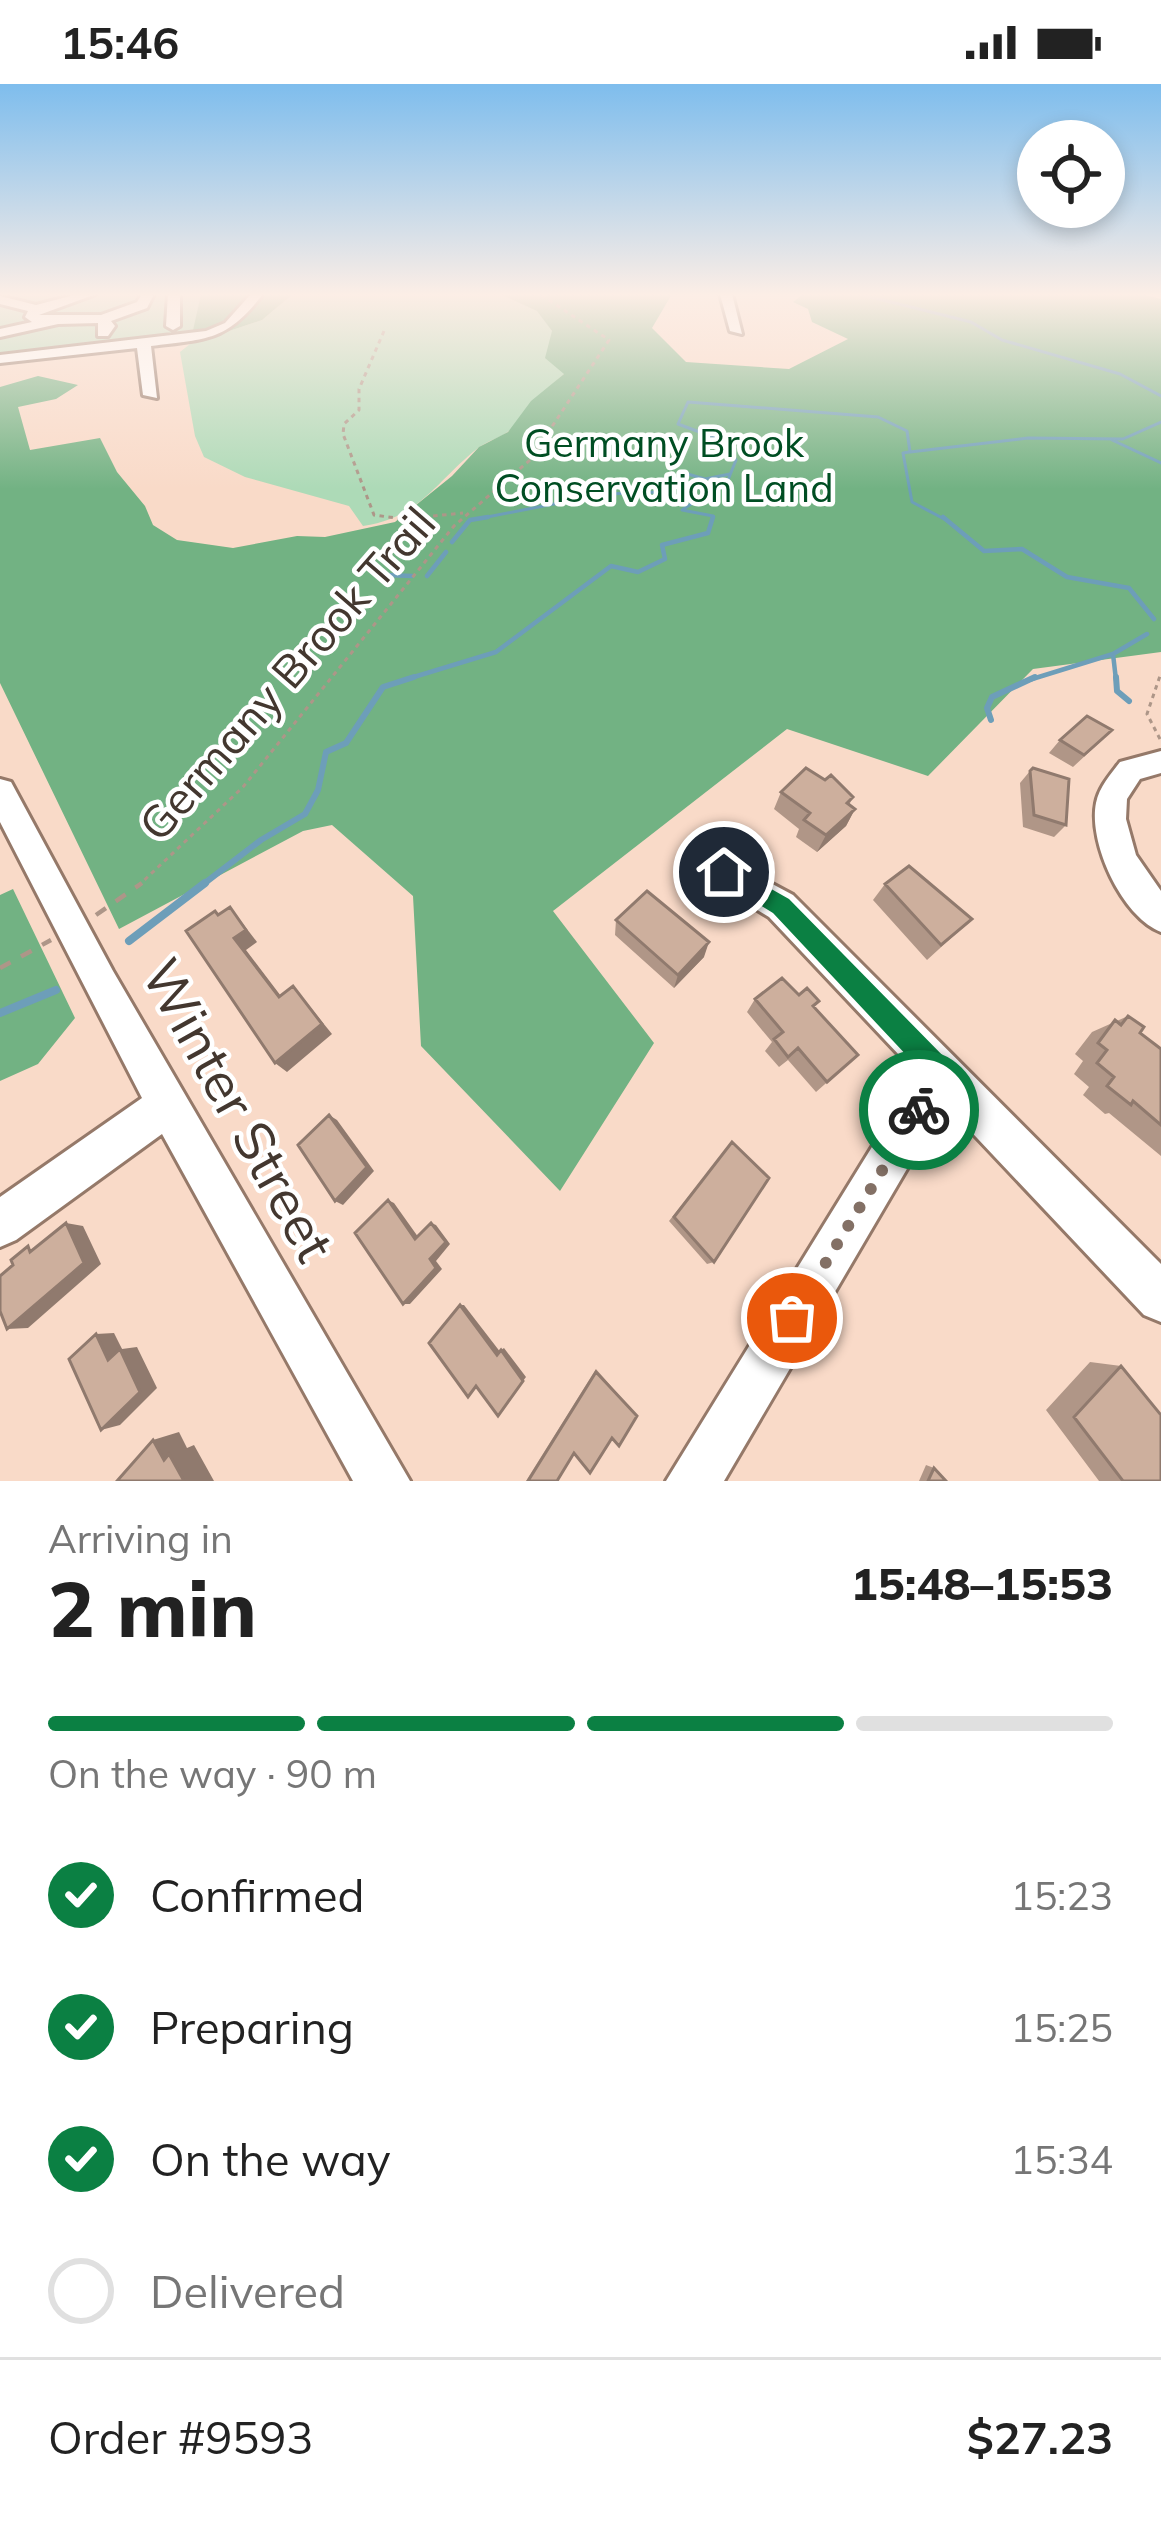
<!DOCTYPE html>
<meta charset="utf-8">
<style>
:root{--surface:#fff;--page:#f2f2f2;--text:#222;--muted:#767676;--line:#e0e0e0;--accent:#0b8043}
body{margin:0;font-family:Mulish,sans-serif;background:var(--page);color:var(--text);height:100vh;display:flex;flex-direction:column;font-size:45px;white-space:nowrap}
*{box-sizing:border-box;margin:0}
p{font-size:39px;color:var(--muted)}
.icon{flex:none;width:66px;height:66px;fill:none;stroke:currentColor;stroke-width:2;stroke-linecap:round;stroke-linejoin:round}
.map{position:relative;height:1397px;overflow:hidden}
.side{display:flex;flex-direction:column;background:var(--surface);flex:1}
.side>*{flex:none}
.tools{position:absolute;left:1017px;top:36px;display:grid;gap:24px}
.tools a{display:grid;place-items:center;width:108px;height:108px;border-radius:50%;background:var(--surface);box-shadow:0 6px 18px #0003;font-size:60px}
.pin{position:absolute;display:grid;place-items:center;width:102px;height:102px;color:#fff;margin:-51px;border:6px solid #fff;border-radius:50%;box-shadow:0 3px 12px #0007}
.courier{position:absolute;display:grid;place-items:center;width:120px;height:120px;margin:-60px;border:9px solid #0b8043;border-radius:50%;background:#fff;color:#222;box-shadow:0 3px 15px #0007}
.headline em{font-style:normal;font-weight:800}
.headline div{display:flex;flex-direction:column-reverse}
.headline{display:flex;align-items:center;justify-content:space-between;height:204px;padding:0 48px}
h1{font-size:78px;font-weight:800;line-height:90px}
.bar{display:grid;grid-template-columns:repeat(4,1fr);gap:18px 12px;align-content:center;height:144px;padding:0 48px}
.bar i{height:15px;border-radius:9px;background:var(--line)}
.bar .selected{background:var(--accent)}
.bar p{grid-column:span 4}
.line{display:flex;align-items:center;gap:30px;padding:0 48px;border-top:3px solid var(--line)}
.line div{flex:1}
ol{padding:0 48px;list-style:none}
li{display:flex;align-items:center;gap:36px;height:132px}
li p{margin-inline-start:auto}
li .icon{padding:12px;border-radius:50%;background:var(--accent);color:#fff;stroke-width:4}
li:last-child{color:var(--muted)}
li i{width:66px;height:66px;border:6px solid var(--line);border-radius:50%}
.status{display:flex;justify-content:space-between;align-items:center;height:84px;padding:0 60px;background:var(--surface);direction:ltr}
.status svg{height:33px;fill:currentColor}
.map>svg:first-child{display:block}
.green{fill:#addab7}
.forest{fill:#72b283}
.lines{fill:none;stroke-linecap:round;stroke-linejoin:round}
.stream-far3{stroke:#6d9eb9;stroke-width:3}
.stream-far2{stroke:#6d9eb9;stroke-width:4.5}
.stream-far1{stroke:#6d9eb9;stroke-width:6}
.stream{stroke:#6d9eb9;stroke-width:8}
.minor-casing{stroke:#957969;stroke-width:6}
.path-far1{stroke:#ad9688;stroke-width:3;stroke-dasharray:4.5 4.5;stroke-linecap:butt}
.path{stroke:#ad9688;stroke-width:4.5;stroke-dasharray:12 12;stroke-linecap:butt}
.minor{fill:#fff;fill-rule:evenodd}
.wall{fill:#b09687}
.shaded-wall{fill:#907a6e}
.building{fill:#cdaf9d;stroke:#907a6e;stroke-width:3}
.route{fill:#0b8043}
.done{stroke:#837065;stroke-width:12;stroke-dasharray:0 21.6}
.labels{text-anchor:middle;stroke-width:9;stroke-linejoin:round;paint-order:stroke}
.far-park-label{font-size:39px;fill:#004e23;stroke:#fff}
.street-label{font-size:45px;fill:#43372f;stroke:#fff}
.near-street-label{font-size:54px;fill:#43372f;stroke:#fff}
</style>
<div class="status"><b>15:46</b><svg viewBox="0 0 49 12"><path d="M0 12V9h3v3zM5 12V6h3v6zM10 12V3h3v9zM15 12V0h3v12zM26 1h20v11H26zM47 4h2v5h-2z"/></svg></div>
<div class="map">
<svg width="1161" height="1397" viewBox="0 0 1161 1397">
<rect width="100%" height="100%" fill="#f9dac8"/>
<path class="green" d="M0,210h201l-8,41 -193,20z
M293,210h207l38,17 14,20 12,43c-21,17 -35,35 -53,55 -9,9 -23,11 -33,19 -41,32 -58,70 -115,78l-14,-20 -104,-29 -41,-20 -9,-21 -15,-84 10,-8 72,-24z"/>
<path class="forest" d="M201,210h92l-31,26 -72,24z
M500,210h172l-20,34 34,34 103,7 59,-30 -36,-17 -4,-13 -15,-7 10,-8h339l19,5v353l-128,17 -105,107 -141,-47 -234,182 101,132 -94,148 -139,-145 -8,-150 -81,-71 -29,6 -184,98 -119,-246v-296l38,-11 40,9 -22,14 -38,8 12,43 70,-12 17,34 28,34 8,19 24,15 56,8 64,-12 28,1 70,-15 57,-46 27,-29 29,-15 23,-31 33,-27 -19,-16 7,-27 -15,-20z
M13,805l62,129 -37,46 -38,17v-186z"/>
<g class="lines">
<path class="stream-far3" d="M859,210l112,28 31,18 118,34 41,22
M1110,355l51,24
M909,368l-6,1 9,49 34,18
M472,436l133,-26 57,-2 22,-19 21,6 25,-5
M712,436l1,-4 -31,-6 46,-30 8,-20 -15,-20 -43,-16 10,-22 190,15 29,14 3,21 118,-14 95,1 38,-17"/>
<path class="stream-far2" d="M943,433l41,34 38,-2 45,28 62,11 25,31
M452,458l18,-22 18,-3
M387,491l25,1
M427,492l19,-24
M404,596l92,-28 115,-86 27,6 27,-13 -3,-14 46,-12 5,-16
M1029,596l84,-26
M1116,596l-3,-26 34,-20"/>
<path class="stream-far1" d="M1116,593l1,14 12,10
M991,636l-4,-12 5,-11 43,-20
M201,802l60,-46 44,-26 13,-24 8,-38 20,-9 37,-56 31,-10"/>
<path class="stream" d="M129,857l76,-58
M0,929l56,-23"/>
<defs>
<path id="minor" d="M78,210h18l-57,21h62l36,-13 5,-8h12l-7,14 -36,13 4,5 -7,10h-10v-13l-40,1 -58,13v-8l32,-7 -7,-5 3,-6 -28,-7v-8l36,9z
M168,210h12v32l-7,4 -7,-4z
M251,210h12c-36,47 -55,45 -112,52l6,52 -14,-3 -6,-47 -137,15v-8l206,-24 19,-8z
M720,210h12l10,40 -12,-3z
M1161,667v22l-21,6 -13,20 -1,20 10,36 25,36v41c-39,-15 -73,-89 -65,-129 3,-16 15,-29 24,-41z
M0,695l11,3 102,189 297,510h-57l-191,-347 -146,106 -16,7v-50l142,-99 -142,-276z
M724,774l69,37 368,369v58l-17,-7 -199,-211 -221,377h-58l251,-407 -148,-157 -57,-35 -5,-10 5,-10z"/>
</defs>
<use href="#minor" class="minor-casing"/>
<path class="path-far1" d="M384,247l-25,58v21l-15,14 -1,10 31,81 29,4 60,-6
M1160,655l-13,-25 14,-41
M138,802l105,-99 211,-261 76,-66 79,-120 -69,-46"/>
<path class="path" d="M96,831l46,-32
M0,884l51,-28"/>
<use href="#minor" class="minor"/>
</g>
<path class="wall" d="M1060,656l40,2 -27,25 -24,-14z
M1030,687l36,54 -12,12 -31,-10 -3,-44z
M781,708l72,5 -4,8 6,4 -9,17 -29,26 -21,-15 3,-8 -25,-20z
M885,800l87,35 -45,41 -54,-60z
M616,836l88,37 -30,31 -59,-53z
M799,911l20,6 -5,6 44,48 -42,37 -28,-32 -9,7 -14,-16 7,-9 -25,-30 8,-13z
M1128,932l12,17 21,16v107l-52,-43 -4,1 -22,-19 6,-8 -15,-13 9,-13 -8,-7 17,-22z
M732,1058l-18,120 -7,2 -38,-43z
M1090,1278l31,4 40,115h-62l-53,-71z
M596,1285l41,47 -63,37 -17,28h-31z
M926,1381l8,3 12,13h-27z"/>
<path class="shaded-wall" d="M855,725l-9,17 -29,26 9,-17z
M230,823l27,35 -11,8 44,58 -11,-11 -45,-59z
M709,858l-5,15 -30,31 4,-13z
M293,902l39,48 -45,38 -12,-9z
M329,1031l8,5 37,51 -31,34 -8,-4z
M388,1116l6,3 27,38 -6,-2z
M66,1139l17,3 18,38 -73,64 -21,1z
M431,1139l5,2 14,19 -14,17 6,8 -32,35h-7l27,-45z
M460,1221h4l37,48 -4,2z
M114,1249l8,16 15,-2 20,41 -37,37 -19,5 7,-70 -12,-26z
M504,1264l22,29 -3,4 -22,-31z
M179,1348l8,16 7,-3 20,36h-30l-20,-21 -11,-20z"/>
<path class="building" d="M1087,632l25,14 -28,25 -24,-15z
M806,684l19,12 6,-5 22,22 -6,6 8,6 -29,26 -22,-15 6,-7 -29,-21z
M1033,684l36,11 -3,46 -32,-10 -4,-44z
M909,782l63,53 -31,26 -56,-61z
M647,807l62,51 -31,33 -62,-55z
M230,823l16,23 -12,8 45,59 14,-11 29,38 -47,39 -89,-132 29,-20 3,4z
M782,894l17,17 8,-7 12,13 -6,5 45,49 -31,27 -29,-34 -10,9 -14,-18 9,-7 -28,-33z
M1128,932l16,11 -4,6 21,16v76l-28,-24 -2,4 -24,-19 7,-9 -17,-14 10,-13 -9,-7 17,-23 6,5z
M329,1031l38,52 -32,34 -37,-56z
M732,1058l37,36 -55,84 -40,-45z
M388,1116l27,39 16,-16 15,19 -16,17 6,9 -33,36 -48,-71z
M66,1139l18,40 -77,66 -7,-18v-35l13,-11 -2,-5 17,-14 2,6z
M460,1221l37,50 4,-5 22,31 -25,35 -22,-30 -8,11 -39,-54z
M96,1250l12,26 12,-11 20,43 -39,38 -32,-71z
M1121,1282l40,49v66h-38l-49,-64z
M596,1288l41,44 -18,30 -7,-8 -22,35 -16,-20 -17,28h-29z
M153,1356l11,20 5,-6 15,27h-67z
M934,1384l12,13h-18z"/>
<linearGradient id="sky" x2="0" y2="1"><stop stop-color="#7ebded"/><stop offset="0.52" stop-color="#fceee6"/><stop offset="1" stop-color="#fceee6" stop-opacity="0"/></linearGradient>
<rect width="1161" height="405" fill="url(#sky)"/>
<path class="route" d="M724,778l65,37 162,165 3,9 -26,47 -9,4 -10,-4 -4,-10 20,-35 -152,-162 -56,-35v-13z"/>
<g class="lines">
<path class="done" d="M792,1234l127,-208"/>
</g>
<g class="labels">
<g class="far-park-label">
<text x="664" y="373">Germany Brook<tspan x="664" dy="45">Conservation Land</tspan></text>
</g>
<g class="street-label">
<text transform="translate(287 590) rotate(-49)" y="16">Germany Brook Trail</text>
</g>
<g class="near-street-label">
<text transform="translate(238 1026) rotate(61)" y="19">Winter Street</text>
</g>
</g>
</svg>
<div class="tools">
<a><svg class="icon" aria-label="locate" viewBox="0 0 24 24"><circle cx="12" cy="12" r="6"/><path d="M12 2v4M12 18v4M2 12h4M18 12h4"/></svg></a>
</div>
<div class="pin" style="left:792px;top:1234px;background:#ea580c"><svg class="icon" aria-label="bag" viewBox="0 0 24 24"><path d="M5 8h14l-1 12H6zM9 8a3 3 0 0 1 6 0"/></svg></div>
<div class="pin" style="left:724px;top:788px;background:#1f2937"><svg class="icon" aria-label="home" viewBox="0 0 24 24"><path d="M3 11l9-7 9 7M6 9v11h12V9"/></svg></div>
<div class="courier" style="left:919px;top:1026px"><svg class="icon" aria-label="bike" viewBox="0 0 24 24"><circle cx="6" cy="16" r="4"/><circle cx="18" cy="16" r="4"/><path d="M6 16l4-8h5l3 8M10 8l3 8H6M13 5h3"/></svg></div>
</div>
<section class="side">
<div class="headline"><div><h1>2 min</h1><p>Arriving in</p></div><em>15:48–15:53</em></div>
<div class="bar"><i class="selected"></i><i class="selected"></i><i class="selected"></i><i></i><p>On the way · 90 m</p></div>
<ol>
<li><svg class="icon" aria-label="check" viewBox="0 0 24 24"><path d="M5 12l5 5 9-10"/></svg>Confirmed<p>15:23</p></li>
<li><svg class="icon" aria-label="check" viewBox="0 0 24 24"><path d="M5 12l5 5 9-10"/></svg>Preparing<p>15:25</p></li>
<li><svg class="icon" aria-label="check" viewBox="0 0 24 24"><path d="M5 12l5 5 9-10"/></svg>On the way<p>15:34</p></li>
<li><i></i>Delivered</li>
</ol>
<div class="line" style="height:156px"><div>Order #9593</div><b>$27.23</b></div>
</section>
